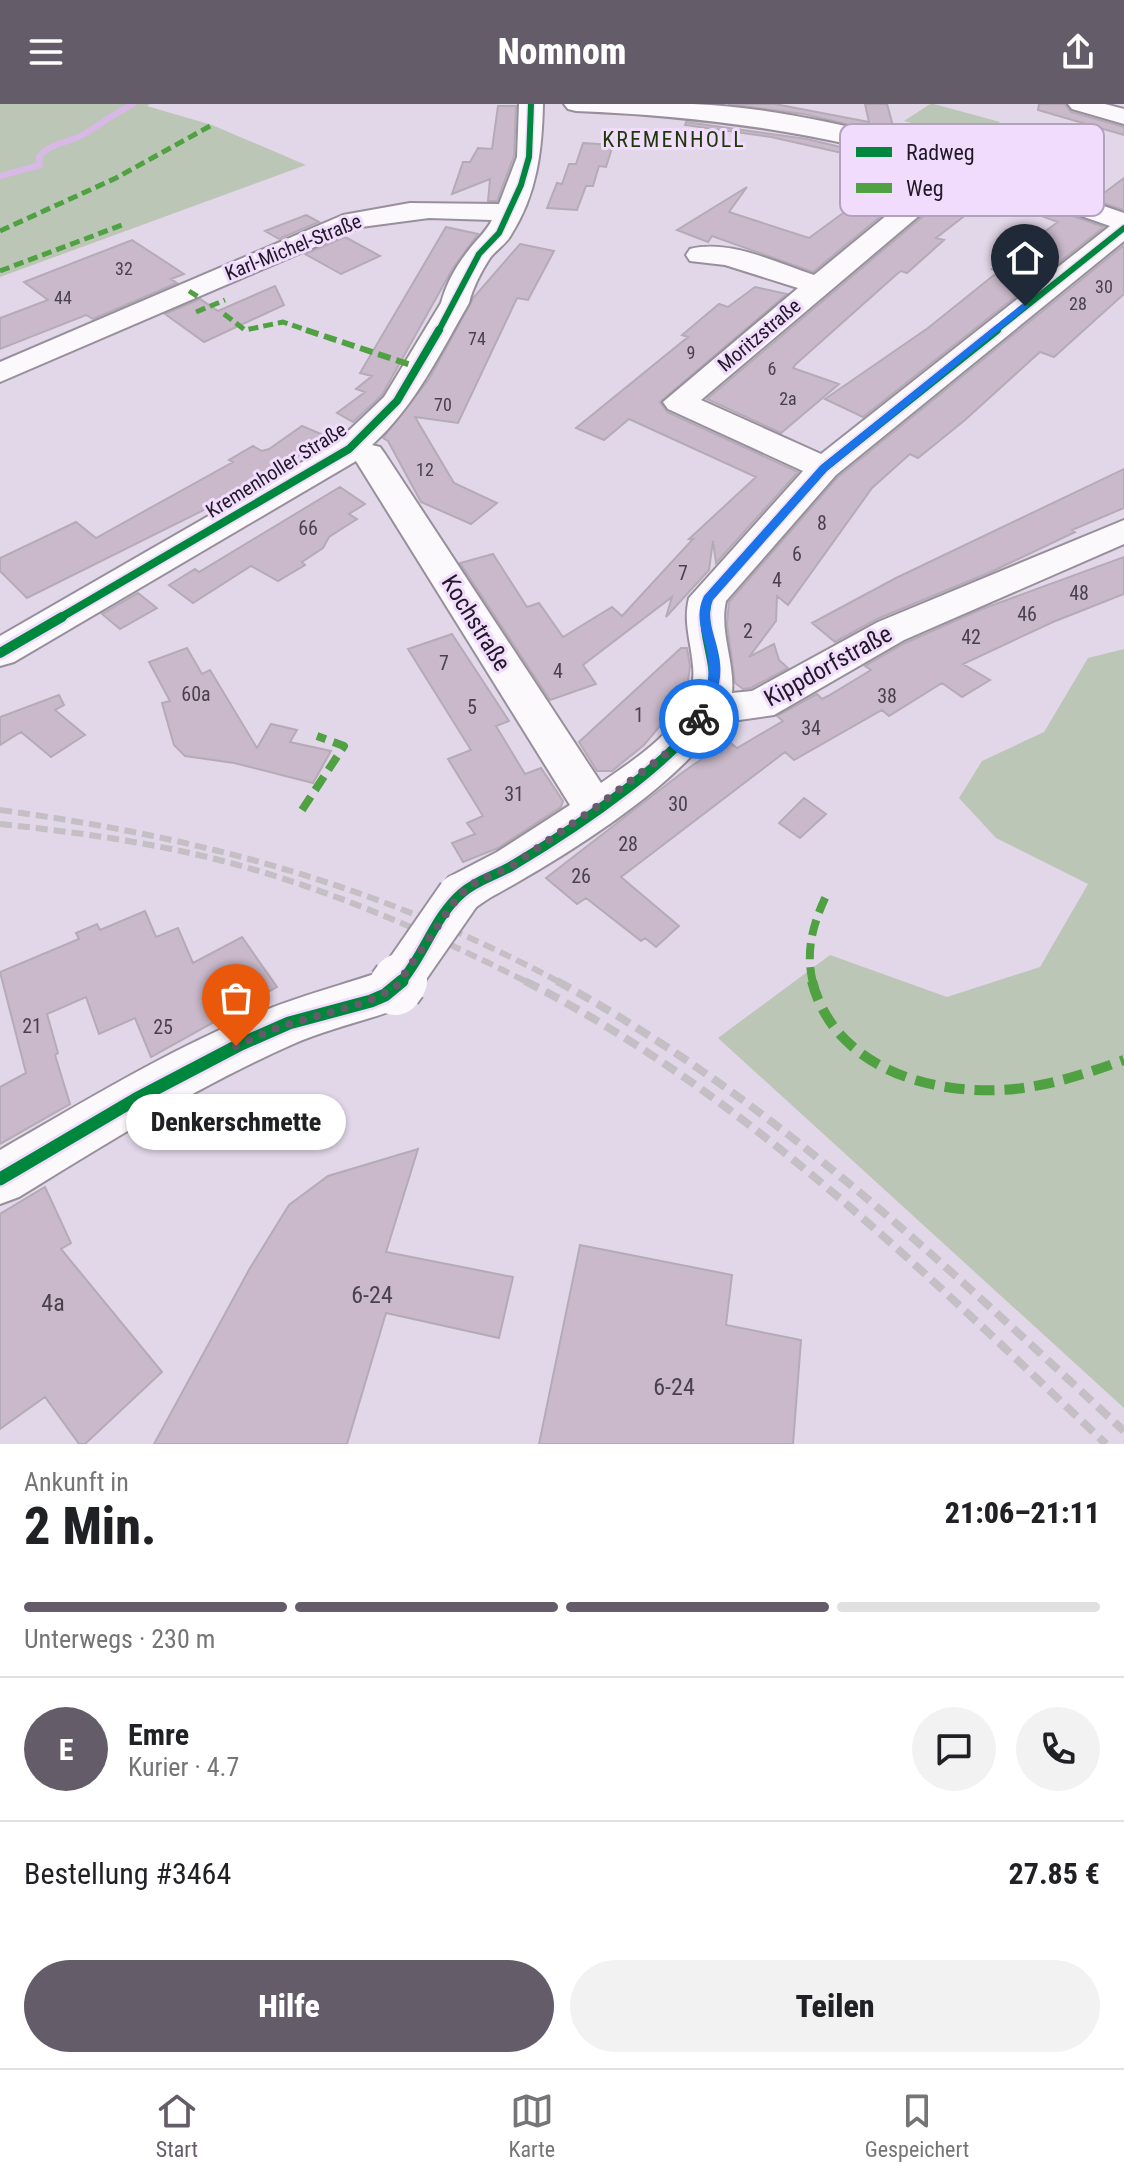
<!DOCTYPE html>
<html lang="de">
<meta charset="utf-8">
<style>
:root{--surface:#fff;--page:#f2f2f2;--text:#202124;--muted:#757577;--line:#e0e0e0;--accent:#655c69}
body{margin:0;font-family:"Roboto Condensed",sans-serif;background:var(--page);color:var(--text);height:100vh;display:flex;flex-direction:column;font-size:30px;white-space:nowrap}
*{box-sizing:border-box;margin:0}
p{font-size:26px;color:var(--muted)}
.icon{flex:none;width:44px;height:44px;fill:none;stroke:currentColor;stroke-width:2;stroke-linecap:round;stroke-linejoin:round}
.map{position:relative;height:1340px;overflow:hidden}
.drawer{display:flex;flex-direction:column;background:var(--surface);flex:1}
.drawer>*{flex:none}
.pin{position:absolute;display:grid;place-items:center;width:68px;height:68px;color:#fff;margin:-82px -34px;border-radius:50% 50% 50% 0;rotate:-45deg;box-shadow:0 0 8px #0007}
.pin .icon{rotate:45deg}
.courier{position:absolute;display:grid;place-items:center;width:80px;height:80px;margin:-40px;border:6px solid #1a73e8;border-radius:50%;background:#fff;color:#222;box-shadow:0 2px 10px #0007}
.bubble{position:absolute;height:56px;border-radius:28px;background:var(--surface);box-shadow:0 2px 6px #0004;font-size:26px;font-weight:800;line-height:56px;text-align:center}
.summary em{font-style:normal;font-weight:800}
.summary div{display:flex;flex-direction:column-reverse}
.summary{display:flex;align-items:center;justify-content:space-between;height:136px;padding:0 24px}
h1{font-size:52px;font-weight:800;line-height:60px}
.bar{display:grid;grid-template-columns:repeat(4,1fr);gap:12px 8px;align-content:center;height:96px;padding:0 24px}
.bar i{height:10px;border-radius:6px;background:var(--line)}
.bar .selected{background:var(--accent)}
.bar p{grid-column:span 4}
.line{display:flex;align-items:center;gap:20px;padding:0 24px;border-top:2px solid var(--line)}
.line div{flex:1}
.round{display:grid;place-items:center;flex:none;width:84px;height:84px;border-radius:42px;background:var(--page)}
.cta{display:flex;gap:16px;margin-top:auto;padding:16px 24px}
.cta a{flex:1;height:92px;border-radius:48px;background:var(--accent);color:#fff;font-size:32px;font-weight:800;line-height:92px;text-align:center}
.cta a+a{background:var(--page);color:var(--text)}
header{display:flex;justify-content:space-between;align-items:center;height:104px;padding:0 24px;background:var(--accent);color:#fff;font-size:36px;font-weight:800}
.menu{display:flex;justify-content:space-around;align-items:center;height:112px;border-top:2px solid var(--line);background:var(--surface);font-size:22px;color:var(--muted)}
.menu a{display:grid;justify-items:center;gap:4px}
.menu .selected{color:var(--accent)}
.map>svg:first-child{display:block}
.green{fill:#bcc6b6}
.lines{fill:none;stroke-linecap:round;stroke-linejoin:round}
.stream{stroke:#d8b8e7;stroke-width:6}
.building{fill:#c9b9ca;stroke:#b5abb7;stroke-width:2}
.minor-casing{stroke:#988f9c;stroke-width:4}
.minor{fill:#fbf9fc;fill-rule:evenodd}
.rail-far1{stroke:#c3bfc4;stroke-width:6;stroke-dasharray:12 6;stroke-linecap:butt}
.rail{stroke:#c3bfc4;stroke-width:8;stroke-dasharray:15 8;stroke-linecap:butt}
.minor-bridge-far1-casing{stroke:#988f9c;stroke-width:46;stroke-linecap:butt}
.minor-bridge-casing{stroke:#988f9c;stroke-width:58;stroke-linecap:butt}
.minor-bridge-far1{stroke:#fbf9fc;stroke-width:42}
.minor-bridge{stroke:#fbf9fc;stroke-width:54}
.quiet-far3{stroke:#50a142;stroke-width:5;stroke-dasharray:10 5;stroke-linecap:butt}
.quiet-far2{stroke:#50a142;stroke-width:6;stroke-dasharray:13 6;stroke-linecap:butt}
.quiet-far1{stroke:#50a142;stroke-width:8;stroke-dasharray:16 8;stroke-linecap:butt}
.quiet{stroke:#50a142;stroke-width:10;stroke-dasharray:20 10;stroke-linecap:butt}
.cycleway-far3-casing{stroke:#f1dcfd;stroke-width:9}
.cycleway-far2-casing{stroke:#f1dcfd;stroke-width:12}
.cycleway-far1-casing{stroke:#f1dcfd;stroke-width:15}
.cycleway-casing{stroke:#f1dcfd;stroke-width:18}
.cycleway-far3{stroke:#00873e;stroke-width:6}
.cycleway-far2{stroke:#00873e;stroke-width:8}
.cycleway-far1{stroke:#00873e;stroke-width:10}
.cycleway{stroke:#00873e;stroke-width:13}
.route{fill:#1a73e8}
.done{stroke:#655c69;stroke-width:8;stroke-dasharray:0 14.4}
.labels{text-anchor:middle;stroke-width:6;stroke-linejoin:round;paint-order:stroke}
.far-number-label{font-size:18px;fill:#4b414e}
.far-street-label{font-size:20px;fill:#211925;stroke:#f1dcfd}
.number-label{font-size:20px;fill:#4b414e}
.far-neighbourhood-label{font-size:22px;letter-spacing:2px;fill:#1e3908;stroke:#f1dcfd}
.street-label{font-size:24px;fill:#211925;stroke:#f1dcfd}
.near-number-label{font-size:24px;fill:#4b414e}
.key{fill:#f1dcfd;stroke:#b3a2bc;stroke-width:2}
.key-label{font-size:22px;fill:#211925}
</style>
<header><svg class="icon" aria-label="menu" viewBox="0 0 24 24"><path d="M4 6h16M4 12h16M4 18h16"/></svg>Nomnom<svg class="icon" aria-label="share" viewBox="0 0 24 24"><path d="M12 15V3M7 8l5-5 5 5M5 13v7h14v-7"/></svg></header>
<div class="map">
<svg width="1124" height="1340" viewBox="0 0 1124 1340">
<rect width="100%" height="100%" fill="#e2d7e8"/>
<path class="green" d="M0,0h150l-3,2 65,19 94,40 -306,112z
M930,0h4l66,18 -24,18 -72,-19z
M1124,545v759l-406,-370 112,-83 117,42 93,-30 48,-83 -92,-46 -37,-40 23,-37 62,-29 44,-74z"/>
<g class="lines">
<path class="stream" d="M0,72l40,-11 -1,-8c10,-14 30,-14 45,-23 17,-10 31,-21 49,-30"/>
</g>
<path class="building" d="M728,0h47l94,18 -4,-18h22l6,22 32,9 8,-6 38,11 -10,7 82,28 61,18 20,-15v32l-211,-70 -109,-26z
M1039,0h26l6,8 53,15v8l-86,-25z
M498,2h18l-2,50 -17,45h-9l2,-22 -38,15 11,-32h7l8,-14 14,1z
M686,18l121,17 130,31 -124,102 -101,-36 -4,6 -31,-12 70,-43 -18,25 80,26 75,-55 -6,-22 -107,-24 -86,-12z
M583,39l30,2 -7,22 -7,-1 -6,20h-7l-9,24 -30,-2 10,-25 5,1 7,-20h7z
M967,75l137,48 -241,190 -38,-18 103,-71 71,-57 -7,-2 66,-47 -69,-25 -53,41 8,2 -37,33 -6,-2 -4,3 -101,90 -3,4 46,16 -58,49 -74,-34z
M306,111l13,7 -40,17 -14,-8z
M446,123l32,7 -25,34 -71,127 -29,27 -16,-9 28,-21 -9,-3 16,-13 -12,-3z
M345,133l35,19 -39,18 -36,-20z
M132,136l52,34 -13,5 6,4 -84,36 -7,-4 -86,34v-31l48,-18 -24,-18z
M520,140l34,7 -26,49 -11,-2 -59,125 -43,-6 39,66 43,20 -26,21 -50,-22 -33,-61 -5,-3 46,-59 45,-82z
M1124,141v49l-70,63 -14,-5 -75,68 -47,38 -8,-4 -38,34 -84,117 -11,-9 -1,25 -27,36 25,-13 5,16 9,8 -37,20 -8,1 -8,-6 -8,-59 2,-22 108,-124z
M275,182l9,19 -80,37 -39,-28 35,-15 18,12z
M755,183l32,7 -127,108 7,10 131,60 -82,91 -3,-22 -4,29 -43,47 6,-20 -89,68 13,19 -46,16 -90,-137 33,-9 34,53 12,-4 24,34 49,-30 10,9 71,-77h-4l67,-62 -127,-58 -25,21 -28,-12 112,-91 -6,-2 37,-31 9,3z
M302,322l26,11 -66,43 -6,-3 -48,31 -181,90 -27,-27v-13l76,-36 20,16 137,-76 -4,-2 24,-14 9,5 7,-2z
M1124,365v39l-52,22 3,2 -82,39 -116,48 -42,23 -23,-19 84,-45z
M340,383l25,17 -16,10 8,5 -28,18 -6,11 -21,14 3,3 -27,16 -27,-15 -58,37 -24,-18 26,-16 4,3z
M1124,453v37l-71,28 -90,42 27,16 -28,17 -20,-14 -53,33 -7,-6 -88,50 -9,-8 -164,125 58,49 -23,21 -11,-9 -4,3 -55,-43 -9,6 -31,-26 137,-106 45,-31 9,7 46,-27 -6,-5 40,-22 5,5 6,-3 43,-26 -6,-4 40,-23 77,-34z
M138,489l19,15 -37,21 -18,-15z
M452,530l57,87 -13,5 29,48 16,-6 22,33 -2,6 -63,41 -35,14 -11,-19 23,-9 -8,-11 16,-7 -35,-57 23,-9 -63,-101z
M187,544l15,26 8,-4 47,78 14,-24 26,6 -7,12 41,9 -18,32 -79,-20 -49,-7 -11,-11 -12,-42 8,-2 -21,-39z
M681,544h6l3,18 -4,29 -42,50 -32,26h-15l-18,-29z
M59,591l5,10 -9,5 30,25 -34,22 -30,-25 -21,13v-28z
M804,694l22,16 -26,24 -21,-15z
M145,807l11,26 22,-9 15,35 49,-26 35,50 -126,70 -16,-39 -36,16 -13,-37 -39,17 11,39 -3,2 15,49 -70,40v-57l26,-14 -26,-101 79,-33 -3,-6 21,-9 3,6z
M418,1045l-32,103 127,25 -14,61 -113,-25 -39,131h-193l96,-176 39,-63 39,-29z
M45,1083l26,56 -10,6 101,123 -77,72h-6l-34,-47 -45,32v-215z
M580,1141l152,30 -6,50 75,15 -8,104h-254z"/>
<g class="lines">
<defs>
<path id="minor" d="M519,0h24c-1,47 -6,90 -32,131 -5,9 -15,15 -21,23 -9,14 -17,29 -21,45 -29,50 -53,102 -97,142l8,2 5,7 216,329c39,-28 98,-63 92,-117 -2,-24 -10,-44 -4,-68l114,-127 -135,-62 -5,-7 135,-114 -73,-23 -35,-4 -4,-6 4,-6c40,-10 87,14 124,26l129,-106c-120,-37 -241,-53 -367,-58l-8,-2 -4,-5c43,0 86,0 129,0 148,7 292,61 431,109v28l-288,234 -110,126c-7,31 9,61 6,92l20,-2 126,-69 246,-102v24l-220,96 -130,75 -56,8c-43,66 -156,135 -225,173 -10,5 -20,16 -32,17 -6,0 -13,-3 -18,-5l-7,-13 13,-18 48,-25 73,-47 -214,-344 -342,201 -14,4v-30l337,-194 47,-45 57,-94c5,-19 15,-37 27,-52 8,-11 18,-19 24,-31l-63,-2 -68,9 -361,155v-20l343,-147 67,-12 89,1 18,-47zM966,72l144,50 -289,228 -120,-54z
M1068,0h37l19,5v15l-52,-15z
M395,863l17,6 7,15 -7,15c-39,17 -82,24 -121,42 -95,42 -184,98 -272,152l-19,7v-54c85,-49 170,-101 261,-138 43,-18 90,-29 134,-45z"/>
</defs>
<use href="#minor" class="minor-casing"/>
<use href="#minor" class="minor"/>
<path class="rail-far1" d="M0,706c201,27 381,76 561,173
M0,720c75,8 150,18 223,37 107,28 207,72 306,122"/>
<path class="rail" d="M525,877c222,113 402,294 581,463
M557,877c215,117 389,285 567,450"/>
<defs>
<path id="minor-bridge-far1" d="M398,879l61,-88"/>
<path id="minor-bridge" d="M395,884l5,-7"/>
</defs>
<use href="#minor-bridge-far1" class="minor-bridge-far1-casing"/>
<use href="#minor-bridge" class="minor-bridge-casing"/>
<use href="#minor-bridge-far1" class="minor-bridge-far1"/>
<use href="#minor-bridge" class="minor-bridge"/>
<path class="quiet-far3" d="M0,127l116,-53 96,-53
M0,167l122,-46
M189,187l11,7
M196,208l29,-12
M224,210l21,16 38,-8 29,10"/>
<path class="quiet-far2" d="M306,226l111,37"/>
<path class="quiet-far1" d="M302,706l42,-64 -27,-10
M813,879c-8,-32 0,-60 14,-89"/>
<path class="quiet" d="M812,877c23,91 129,118 211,107 35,-5 68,-16 101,-28"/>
<defs>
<path id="cycleway-far3" d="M438,228l41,-78 20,-21 22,-48 8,-28 2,-53
M994,228l130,-104"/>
<path id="cycleway-far2" d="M58,515l291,-170 48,-48 42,-71
M705,515l3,-21 116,-130 173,-138"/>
<path id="cycleway-far1" d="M0,549l62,-36
M400,879c24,-27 34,-66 62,-90 16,-14 36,-18 53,-29 49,-29 183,-115 197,-169 7,-26 -7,-52 -7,-78"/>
<path id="cycleway" d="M0,1075l136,-80 105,-55 48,-21 82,-22 14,-6 17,-14"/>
</defs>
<use href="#cycleway-far3" class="cycleway-far3-casing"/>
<use href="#cycleway-far2" class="cycleway-far2-casing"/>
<use href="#cycleway-far1" class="cycleway-far1-casing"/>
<use href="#cycleway" class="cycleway-casing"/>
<use href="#cycleway-far3" class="cycleway-far3"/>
<use href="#cycleway-far2" class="cycleway-far2"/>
<use href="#cycleway-far1" class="cycleway-far1"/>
<use href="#cycleway" class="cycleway"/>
</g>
<path class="route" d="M1022,200l7,2 -202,165 -114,129c-8,19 3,37 6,56 5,25 -4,46 -16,67h-9l-1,-4c11,-19 18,-38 15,-61 -3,-23 -15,-40 -4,-62l116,-130z"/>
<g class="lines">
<path class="done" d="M236,942l43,-19 87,-25 29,-14 64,-93 17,-13 36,-16 87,-61 80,-61 20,-25"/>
</g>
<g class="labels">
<g class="far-number-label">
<text x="124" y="171">32</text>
<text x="1104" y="189">30</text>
<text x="63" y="200">44</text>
<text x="1078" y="206">28</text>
<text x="477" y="241">74</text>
<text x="691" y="255">9</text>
<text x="772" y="271">6</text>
<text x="788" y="301">2a</text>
<text x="443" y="307">70</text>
<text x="425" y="372">12</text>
</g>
<g class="far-street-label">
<text transform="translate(293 143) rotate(-22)" y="7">Karl-Michel-Straße</text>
<text transform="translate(759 231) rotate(-40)" y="7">Moritzstraße</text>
<text transform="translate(276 366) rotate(-32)" y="7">Kremenholler Straße</text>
</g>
<g class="number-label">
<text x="822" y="426">8</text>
<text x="308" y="431">66</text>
<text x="797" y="457">6</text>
<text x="683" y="476">7</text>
<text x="777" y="483">4</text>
<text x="1079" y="496">48</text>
<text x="1027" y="517">46</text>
<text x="748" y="534">2</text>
<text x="971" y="540">42</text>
<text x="444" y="566">7</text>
<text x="558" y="574">4</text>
<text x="196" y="597">60a</text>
<text x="887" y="599">38</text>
<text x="472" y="610">5</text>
<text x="639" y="618">1</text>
<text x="811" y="631">34</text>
<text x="514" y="697">31</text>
<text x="678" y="707">30</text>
<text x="628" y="747">28</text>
<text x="581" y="779">26</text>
<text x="32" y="929">21</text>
<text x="163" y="930">25</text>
</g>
<g class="far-neighbourhood-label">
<text x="674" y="43">KREMENHOLL</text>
</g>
<g class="street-label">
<text transform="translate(476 519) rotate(58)" y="8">Kochstraße</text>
<text transform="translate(828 562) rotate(-29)" y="8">Kippdorfstraße</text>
</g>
<g class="near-number-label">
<text x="372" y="1199">6-24</text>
<text x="53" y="1207">4a</text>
<text x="674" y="1291">6-24</text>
</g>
</g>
<rect x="840" y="20" width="264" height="92" rx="12" class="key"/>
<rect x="856" y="43" width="36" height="10" fill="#00873e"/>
<rect x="856" y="79" width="36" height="10" fill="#50a142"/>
<g class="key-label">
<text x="906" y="56">Radweg</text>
<text x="906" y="92">Weg</text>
</g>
</svg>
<div class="pin" style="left:236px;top:942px;background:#ea580c"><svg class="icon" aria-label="bag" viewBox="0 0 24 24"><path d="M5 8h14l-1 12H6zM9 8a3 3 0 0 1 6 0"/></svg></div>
<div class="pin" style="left:1025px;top:202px;background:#1f2937"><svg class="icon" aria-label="home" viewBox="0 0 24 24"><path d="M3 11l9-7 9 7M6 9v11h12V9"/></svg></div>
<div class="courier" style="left:699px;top:615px"><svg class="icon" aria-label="bike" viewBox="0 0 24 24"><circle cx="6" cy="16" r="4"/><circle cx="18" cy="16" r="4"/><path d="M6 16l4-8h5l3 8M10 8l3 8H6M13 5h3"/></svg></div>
<div class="bubble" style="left:126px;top:990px;width:220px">Denkerschmette</div>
</div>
<section class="drawer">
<div class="summary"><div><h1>2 Min.</h1><p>Ankunft in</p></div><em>21:06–21:11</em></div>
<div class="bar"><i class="selected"></i><i class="selected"></i><i class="selected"></i><i></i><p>Unterwegs · 230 m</p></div>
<div class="line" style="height:144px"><b class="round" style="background:var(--accent);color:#fff">E</b><div><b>Emre</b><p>Kurier · 4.7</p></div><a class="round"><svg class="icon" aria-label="chat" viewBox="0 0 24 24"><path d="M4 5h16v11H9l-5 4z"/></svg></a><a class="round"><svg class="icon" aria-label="phone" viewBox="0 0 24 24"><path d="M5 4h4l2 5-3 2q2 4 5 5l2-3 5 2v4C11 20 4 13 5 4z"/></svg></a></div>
<div class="line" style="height:104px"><div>Bestellung #3464</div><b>27.85 €</b></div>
<div class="cta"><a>Hilfe</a><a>Teilen</a></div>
</section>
<nav class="menu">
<a class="selected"><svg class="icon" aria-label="home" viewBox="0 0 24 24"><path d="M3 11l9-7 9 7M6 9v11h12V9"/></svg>Start</a>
<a><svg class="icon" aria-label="map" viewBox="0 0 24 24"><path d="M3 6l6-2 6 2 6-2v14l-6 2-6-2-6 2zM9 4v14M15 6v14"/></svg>Karte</a>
<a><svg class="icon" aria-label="saved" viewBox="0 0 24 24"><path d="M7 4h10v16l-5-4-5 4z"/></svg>Gespeichert</a>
</nav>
